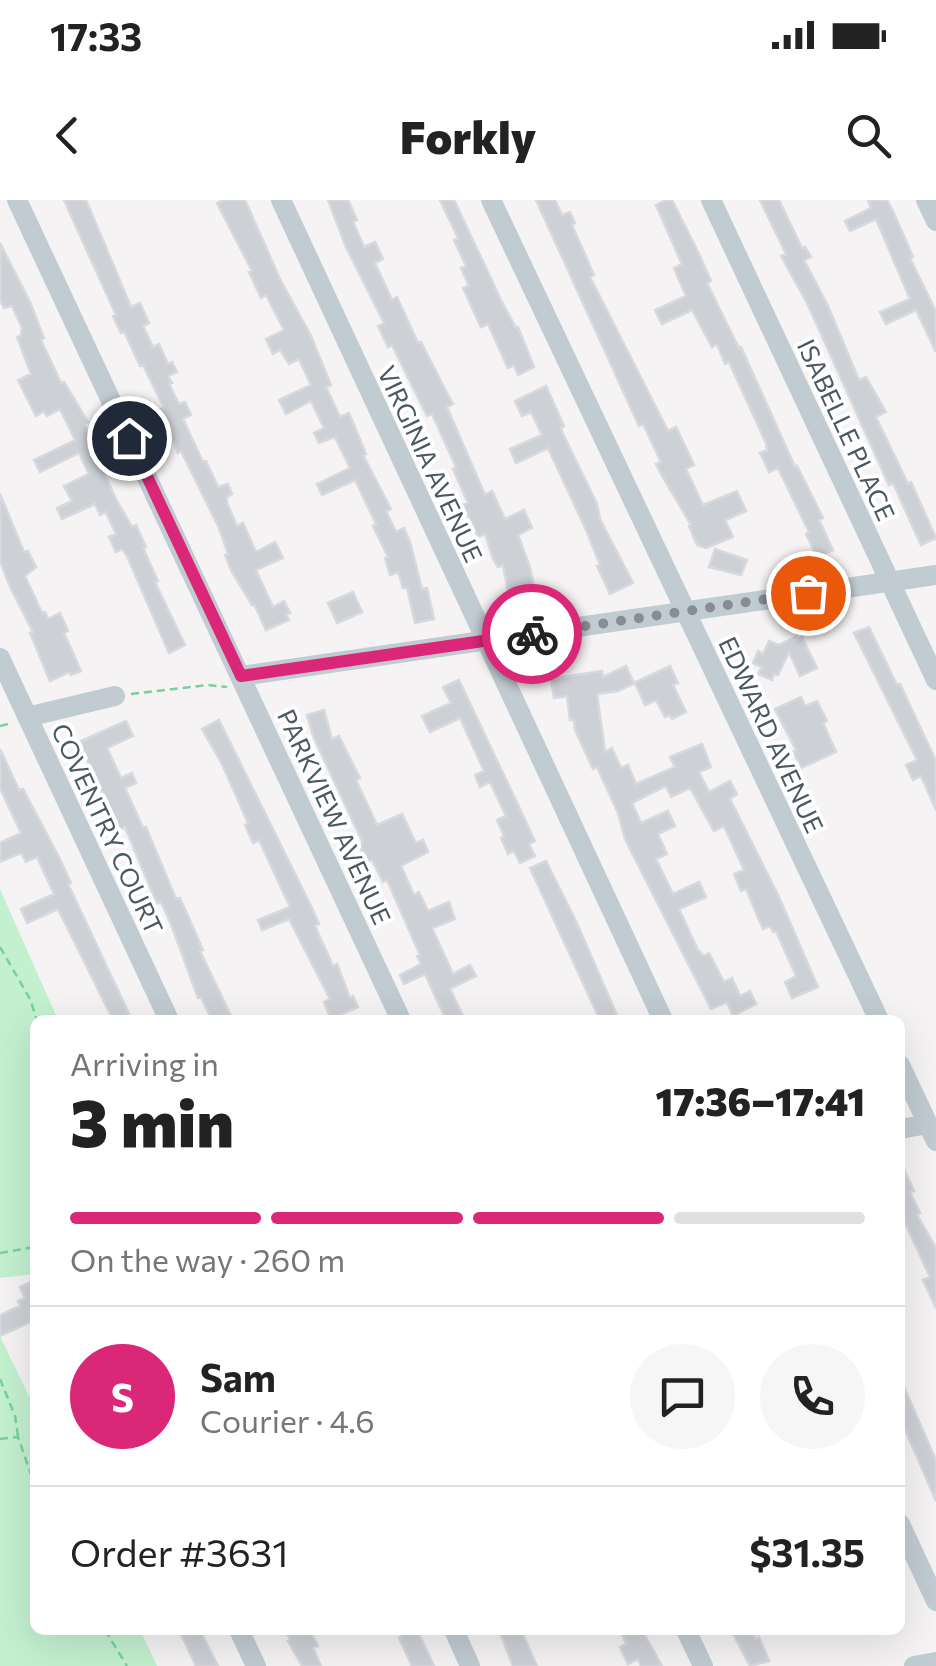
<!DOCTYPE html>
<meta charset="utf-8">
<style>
:root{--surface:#fff;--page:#f6f6f6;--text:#222;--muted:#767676;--line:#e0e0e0;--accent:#db2777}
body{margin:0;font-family:Commissioner,sans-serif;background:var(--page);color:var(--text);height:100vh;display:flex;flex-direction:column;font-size:38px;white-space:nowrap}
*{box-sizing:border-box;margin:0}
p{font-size:32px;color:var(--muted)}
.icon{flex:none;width:55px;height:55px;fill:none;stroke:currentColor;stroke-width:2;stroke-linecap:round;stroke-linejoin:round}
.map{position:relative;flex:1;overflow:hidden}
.sheet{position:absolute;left:30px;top:815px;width:875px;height:620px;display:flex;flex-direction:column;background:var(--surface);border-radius:15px;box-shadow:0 10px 40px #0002}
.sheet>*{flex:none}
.pin{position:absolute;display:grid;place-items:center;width:85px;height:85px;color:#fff;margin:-42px;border:5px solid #fff;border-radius:50%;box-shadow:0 2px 10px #0007}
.courier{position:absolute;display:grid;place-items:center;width:100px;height:100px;margin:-50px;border:8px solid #db2777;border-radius:50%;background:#fff;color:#222;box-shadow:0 2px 12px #0007}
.headline em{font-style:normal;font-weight:800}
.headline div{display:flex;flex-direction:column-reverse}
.headline{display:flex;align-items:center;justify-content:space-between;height:170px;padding:0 40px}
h1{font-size:65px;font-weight:800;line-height:75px}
.bar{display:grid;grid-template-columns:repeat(4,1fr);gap:15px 10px;align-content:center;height:120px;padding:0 40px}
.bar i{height:12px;border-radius:8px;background:var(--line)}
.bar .current{background:var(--accent)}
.bar p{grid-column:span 4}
.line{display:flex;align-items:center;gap:25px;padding:0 40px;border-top:2px solid var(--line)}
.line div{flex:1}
.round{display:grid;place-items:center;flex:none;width:105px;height:105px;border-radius:52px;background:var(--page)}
.status{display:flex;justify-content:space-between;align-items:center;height:70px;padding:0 50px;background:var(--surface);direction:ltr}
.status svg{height:28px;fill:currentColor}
header{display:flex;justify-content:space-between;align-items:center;height:130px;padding:0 40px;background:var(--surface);font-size:45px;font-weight:800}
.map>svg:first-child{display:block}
.green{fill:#c3f1d0}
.building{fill:#cdd0d5;stroke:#d7d9de;stroke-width:2.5}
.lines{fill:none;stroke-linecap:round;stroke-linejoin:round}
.path{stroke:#7ad09d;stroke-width:2.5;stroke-dasharray:8 5;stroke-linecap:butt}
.minor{stroke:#c1cbd2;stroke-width:20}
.done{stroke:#868e94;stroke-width:10;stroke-dasharray:0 18}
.route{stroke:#db2777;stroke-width:12}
.labels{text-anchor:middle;stroke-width:8;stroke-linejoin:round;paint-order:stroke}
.street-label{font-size:25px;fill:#4a5861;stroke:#fff}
</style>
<div class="status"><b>17:33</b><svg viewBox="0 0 49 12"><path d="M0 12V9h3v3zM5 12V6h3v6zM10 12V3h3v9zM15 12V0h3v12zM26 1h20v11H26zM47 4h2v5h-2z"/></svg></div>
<header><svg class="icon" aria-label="back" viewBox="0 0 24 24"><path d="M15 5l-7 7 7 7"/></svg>Forkly<svg class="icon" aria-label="search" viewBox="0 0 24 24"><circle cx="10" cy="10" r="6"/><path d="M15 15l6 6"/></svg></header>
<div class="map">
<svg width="936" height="1466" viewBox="0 0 936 1466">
<rect width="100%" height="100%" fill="#f5f3f3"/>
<path class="green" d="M0,689l58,131h-23v254l-35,4z
M0,1136l35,73v221h105l17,36h-157z"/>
<path class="building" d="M64,0h22l45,107 9,-4 9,20 -6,3 10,21 6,-3 9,20 4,-2 5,10 -9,4 4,7 -3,1 10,20 6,-2 6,13 -8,4 20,43 3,-1 12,26 10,-3 4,10 -5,3v6l10,23 6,-3 13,29 19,-10 8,16 -27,12 17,37 11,-6 6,12 -4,1 3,6 -23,10 -12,-26 -2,1 -20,-33 -7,-17 3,-1 -9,-26 -38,-77 -3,2 -18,-44 4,-1 -21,-43 -3,1 -16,-35 -3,2 -8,-17 3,-1z
M224,0h21l35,79 31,57 20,49 -5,2 14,30 9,-4 17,41 -3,1 28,54 -5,2 10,21 8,-4 6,14 12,47 5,-1 7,31 -19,4 -8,-36 -4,1 -5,-16 -8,3 -5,-17 3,-1 -15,-31 3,-2 -21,-44 -33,15 -5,-11 33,-16 -15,-31 -16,6 -5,-10 10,-5 -13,-27 -25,13 -7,-14 32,-15 -12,-26 -10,5 -9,-14 -7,4 -7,-15 18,-9 -18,-35 -5,3 -12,-26 3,-1 -35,-68z
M328,0h20l9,20 -4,2 11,25 11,-5 8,17 -8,4 17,37 5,-3 21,46 3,-1 24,47 8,15 -6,3 38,88 7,-4 13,28 19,-9 8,18 -14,7 12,32 7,35 -26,5 -8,-42 -5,2 -5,-8 -8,-25 -7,3 -15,-32 5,-2 -15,-34 3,-2 -24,-53 -5,2 -35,-71 -4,2 -10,-21 6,-3 -38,-76z
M440,0h14l47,100 15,28 2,-1 16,40 -16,8 -4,-10 -6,3 -20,-44 -7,3 -18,-39 6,-2 -8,-18 5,-2 -12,-26 4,-2z
M536,0h19l7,15 8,-3 5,11 -3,2 22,50 -4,2 78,154 8,-4 18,38 -8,4 17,36 34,-14 9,20 -21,9 8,17 -27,11 -9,-3 -8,-19 2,-1 -30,-51 -5,-10 5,-2 -18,-38 -4,2z
M666,0h6l28,56 11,25 -4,2 17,35 15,30 2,-1 54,120 2,-1 26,52 -4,2 14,30 -16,7 -11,-23 3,-2 -31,-64 -9,4 -9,-19 7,-3 -1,-7 -37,-81 -4,2 -8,-20 -5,3 -20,-37 -30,14 -7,-14 31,-14 -12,-28 8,-4 -26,-59z
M760,0h19l23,48 3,-1 6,10 -7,3 24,46 31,74 7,-3 20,35 -10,5 32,67 3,-2 25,56 -15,7 -28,-62 -4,2 -82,-182 -26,-47 5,-2z
M868,0h19l6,11 20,46 -3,1 26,54v40l-20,-42 -30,14 -6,-12 30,-13 -34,-80 -26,12 -5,-10 26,-13z
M0,43l30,59 14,36 -3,2 20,43 3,-1 24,40 -4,2 17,35 -3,1 19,41 15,26 4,-2 10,22 -3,1 15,33 -3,1 30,63 -16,8 -42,-97 -5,-7 -6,3 -7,-15 7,-3 -10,-22 -6,3 -5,-11 -33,15 -5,-11 15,-7 -8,-15 25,-12 -10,-21 -39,19 -6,-12 41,-20 -15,-31 -13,7 -3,-5 -8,5 -18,-36 13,-6 -14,-37 4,-2 1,-7 -10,-22 -8,2 -4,-8z
M546,186l18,40 -3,2 2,6 34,70 3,15 33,64 -23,11 -13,-28 3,-1 -13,-33 -39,-84 -32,15 -6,-14 32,-14 -11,-23 -9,4 -7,-15z
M0,294l24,58 4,-1 8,16 -11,9 17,37 3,-1 3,7 12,-6 8,18 -4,2 17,38 -10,4 -2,-3 -19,9 -20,-48 3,-1 -22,-43 -11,-28z
M715,349l32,11 -6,15 -32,-8z
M353,392l9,20 -25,11 -9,-20z
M869,427l28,58 3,-1 36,77v49l-15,-34 -8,4 -7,-15 11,-5 -63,-127z
M796,437l-2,4 8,-4 15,31 -17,8 -11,-24 -11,23 -4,-1 -2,6 -14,-6 4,-7 -9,-4 5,-12 5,3 6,-13 10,4z
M626,466l8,17 36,-17 8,17 -5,2 13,27 -14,7 -2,-4 -5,2 -9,-17 -11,5 -10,-22 -17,8 -21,3 8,58 7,-4 9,20 7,-3 8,19 39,-17 -5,-10 32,-13 9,23 -12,5 10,20 21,-11 7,13 -7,5 49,98 39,90 -26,11 -7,-16 11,-6 -20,-45 -3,1 -3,-6 -7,3 -17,-40 -5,2 -7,-17 10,-4 -20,-44 -10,5 -24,-43 -19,9 -5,-11 -34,17 9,20 27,-12 7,15 -17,8 9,20 -11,5 17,35 26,-12 7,15 -27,12 19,41 6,6 5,-3 15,29 8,-4 8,18 10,-5 6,13 -23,12 -6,-14 -16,7 -86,-170 -7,-26 -21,-46 -4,2 -18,-39 -1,-10h-4l-3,-24 -13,2 -3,-19 51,-8 1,6z
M459,480l76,161 -6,3 6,12 -15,7 -6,-12 -6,3 -7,-16 3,-2 -7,-16 9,-4 -16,-34 -10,5 -5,-12 9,-4 -24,-53 -30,14 -8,-16 29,-13 -8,-16z
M801,497l4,9 12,-5 10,20 -4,2 13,29 -35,16 -8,-17 3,-1 -21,-41z
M324,510l8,29 7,-3 21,42 -4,2 21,45 25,-11 14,29 7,-3 5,12 -27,14 13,29 5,-3 9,19 21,-9 6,17 -23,9 21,46 17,-9 6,11 -26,13 15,31h-19l-21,-46 -21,10 -4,-9 21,-11 -4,-8 3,-1 -33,-75 -4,2 -11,-22 -5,2 -8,-17 4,-2 -49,-105 -7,-23z
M219,520l92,186 8,18 -4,2 18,40 4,-2 13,34 3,-2 5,11 -27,12 -7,-17 6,-3 -41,-80 -27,11 -4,-10 32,-13 -31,-67 -6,3 -8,-18 3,-2 -26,-59 -20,-35z
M126,521l7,15 -26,12 14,30 11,-5 4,10 -11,5 18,40 3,-1 30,72 4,-1 8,18 15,34 -3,1 33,69h-21l-11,-23 -3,1 -27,-74 -10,-22 -4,2 -32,-77 -6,3 -40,-88z
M0,549l19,41 4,-1 36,68 12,26 -3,1 64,136h-19l-55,-111 -31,14 -6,-14 33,-15 -17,-37 -11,5 -5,-9 -21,9v-19l21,-10 -21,-45z
M546,661l30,60 43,99h-19l-70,-152z
M900,961l14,30 -4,1 10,21 -3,2 19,33v60l-13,-28 7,-3 -26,-56 -4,2z
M35,1080v40l-35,16v-21l20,-9 -2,-5 7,-3 -5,-11z
M900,1178l36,82v41l-36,-83z
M179,1430h21l18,36h-22z
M286,1430h24l8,16 -5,2 8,18h-19l-14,-25 2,-1z
M399,1430h18l17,36h-22l-13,-28 3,-2z
M499,1430h22l16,36h-24z
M620,1430h22l20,36h-21l-3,-7 -10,5 -8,-17 6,-3z
M731,1430h34l-11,5 1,4 4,-2 10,24 -19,5z"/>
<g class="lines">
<path class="path" d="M131,494l77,-9 19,2
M0,526l12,-3
M0,747l30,52 7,21
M0,1053l35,-6
M0,1179l15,37 3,20
M0,1239l18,-2 17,49
M105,1430l22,36"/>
<path class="minor" d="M17,0l384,820
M281,0l382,820
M491,0l388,820
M711,0l225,480
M926,0l10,21
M0,458l169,362
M241,476l695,-101
M27,517l88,-21
M900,865l36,76
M900,929l28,-5
M900,1324l36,77
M239,1430l17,36
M454,1430l16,36
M686,1430l17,36
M914,1466l22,-4"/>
</g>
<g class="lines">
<path class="done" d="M532,434l276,-41"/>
<path class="route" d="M129,238l112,238 291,-42"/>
</g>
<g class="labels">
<g class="street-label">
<text transform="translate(846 230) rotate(65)" y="9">ISABELLE PLACE</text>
<text transform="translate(430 264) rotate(65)" y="9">VIRGINIA AVENUE</text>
<text transform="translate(771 535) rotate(65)" y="9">EDWARD AVENUE</text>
<text transform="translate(334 617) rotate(65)" y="9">PARKVIEW AVENUE</text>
<text transform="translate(107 629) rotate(65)" y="9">COVENTRY COURT</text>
</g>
</g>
</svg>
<div class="pin" style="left:808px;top:393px;background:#ea580c"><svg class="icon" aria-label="bag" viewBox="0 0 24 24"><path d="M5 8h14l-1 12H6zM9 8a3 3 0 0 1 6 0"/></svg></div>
<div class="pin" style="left:129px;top:238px;background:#1f2937"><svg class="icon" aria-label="home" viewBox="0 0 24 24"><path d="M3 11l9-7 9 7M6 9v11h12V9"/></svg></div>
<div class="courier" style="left:532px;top:434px"><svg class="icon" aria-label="bike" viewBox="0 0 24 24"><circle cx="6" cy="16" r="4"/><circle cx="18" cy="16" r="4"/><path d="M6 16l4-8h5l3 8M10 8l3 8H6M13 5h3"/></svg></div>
<section class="sheet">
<div class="headline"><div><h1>3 min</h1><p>Arriving in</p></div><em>17:36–17:41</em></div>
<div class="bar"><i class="current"></i><i class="current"></i><i class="current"></i><i></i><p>On the way · 260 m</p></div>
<div class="line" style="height:180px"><b class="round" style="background:var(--accent);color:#fff">S</b><div><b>Sam</b><p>Courier · 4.6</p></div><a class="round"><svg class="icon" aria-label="chat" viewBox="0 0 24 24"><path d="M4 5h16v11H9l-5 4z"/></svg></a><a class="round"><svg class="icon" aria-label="phone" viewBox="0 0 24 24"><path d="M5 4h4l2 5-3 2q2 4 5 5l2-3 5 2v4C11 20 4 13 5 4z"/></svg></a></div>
<div class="line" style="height:130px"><div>Order #3631</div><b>$31.35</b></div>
</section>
</div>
